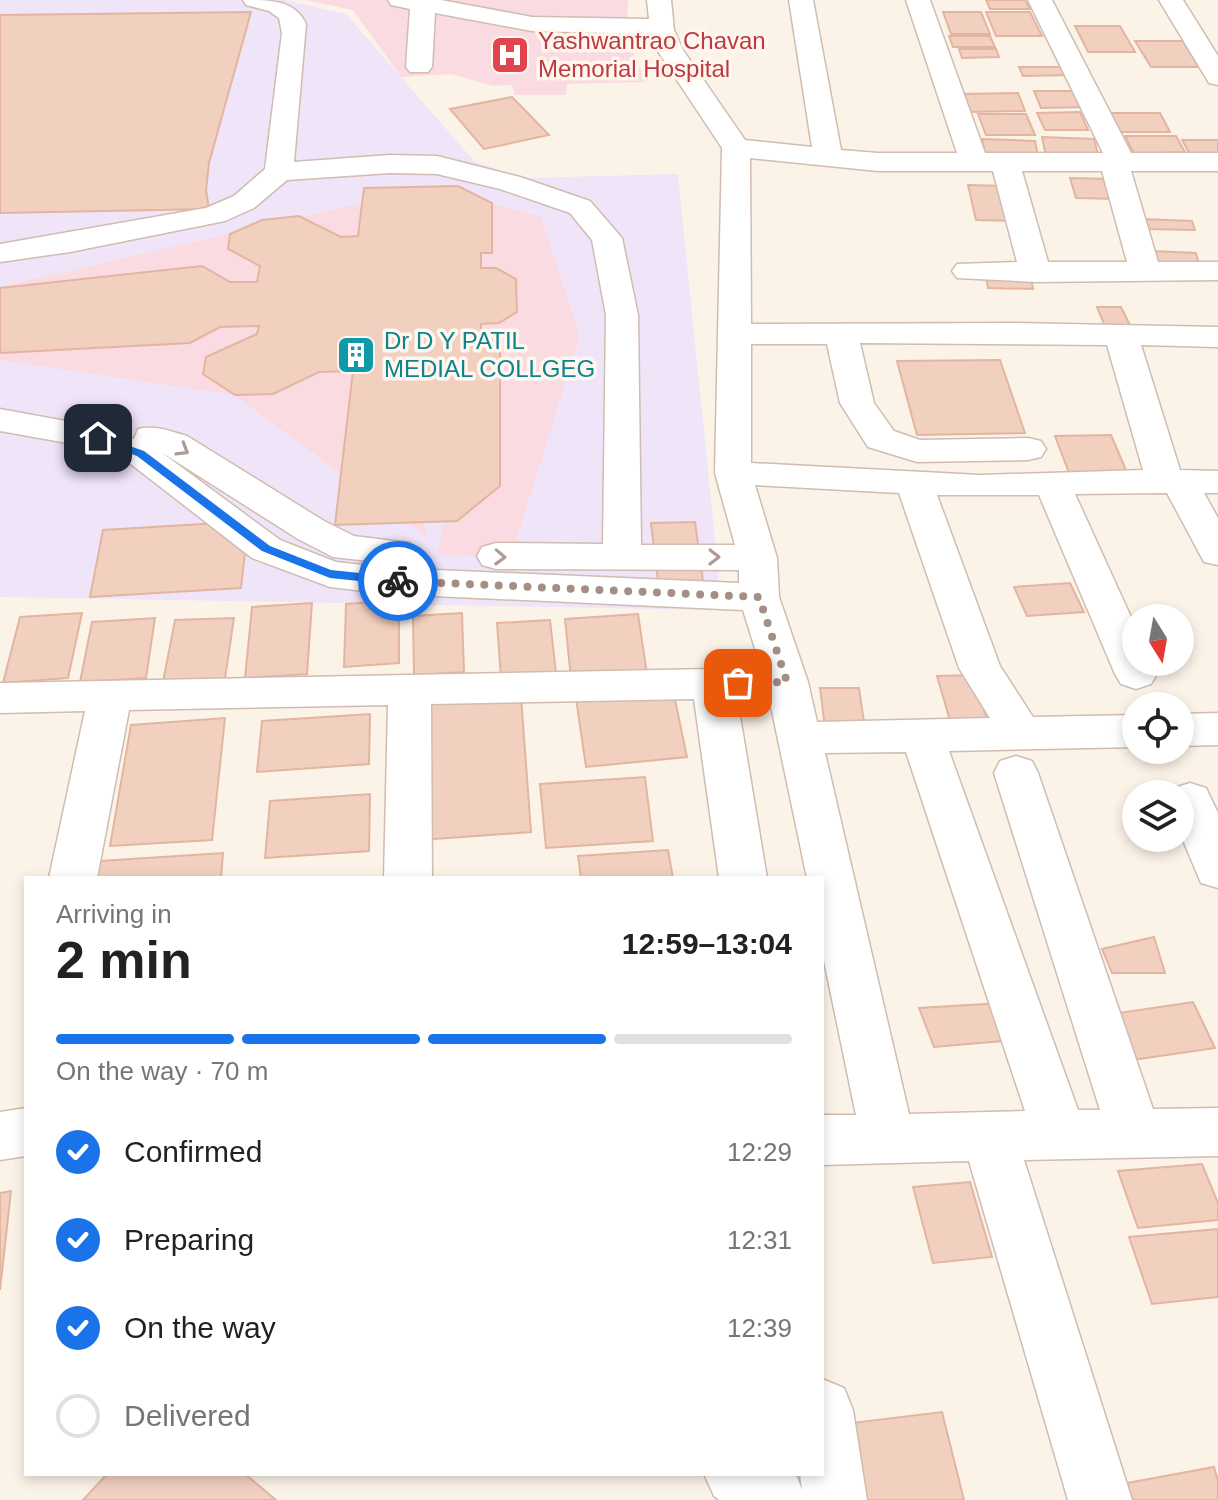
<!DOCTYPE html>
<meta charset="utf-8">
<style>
:root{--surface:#fff;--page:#f2f2f2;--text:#222;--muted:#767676;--line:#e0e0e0;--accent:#1a73e8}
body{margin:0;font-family:Arial,sans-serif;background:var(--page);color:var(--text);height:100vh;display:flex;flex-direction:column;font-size:30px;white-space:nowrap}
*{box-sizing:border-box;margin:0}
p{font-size:26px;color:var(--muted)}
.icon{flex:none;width:44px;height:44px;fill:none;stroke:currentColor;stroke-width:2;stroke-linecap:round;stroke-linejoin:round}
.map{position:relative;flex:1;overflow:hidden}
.details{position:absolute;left:24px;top:876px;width:800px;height:600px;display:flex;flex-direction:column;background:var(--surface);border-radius:0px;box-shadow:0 4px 12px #0003}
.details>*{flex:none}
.needle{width:52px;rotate:169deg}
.fabs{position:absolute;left:1122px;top:604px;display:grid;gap:16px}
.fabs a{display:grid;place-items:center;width:72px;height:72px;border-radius:50%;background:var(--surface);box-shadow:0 4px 12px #0003;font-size:40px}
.pin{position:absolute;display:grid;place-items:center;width:68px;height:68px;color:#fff;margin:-34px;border-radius:16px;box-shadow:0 4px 12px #0006}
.courier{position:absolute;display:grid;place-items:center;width:80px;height:80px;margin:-40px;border:6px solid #1a73e8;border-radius:50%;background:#fff;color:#222;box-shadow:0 2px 10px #0007}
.head em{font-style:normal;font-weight:700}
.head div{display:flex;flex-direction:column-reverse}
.head{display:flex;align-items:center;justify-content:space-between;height:136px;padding:0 32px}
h1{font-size:52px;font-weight:700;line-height:60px}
.bar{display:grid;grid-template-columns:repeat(4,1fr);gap:12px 8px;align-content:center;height:96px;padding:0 32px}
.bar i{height:10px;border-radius:6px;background:var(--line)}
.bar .selected{background:var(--accent)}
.bar p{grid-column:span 4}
ol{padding:0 32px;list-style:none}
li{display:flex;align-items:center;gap:24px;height:88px}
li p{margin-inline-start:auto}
li .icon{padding:8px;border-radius:50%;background:var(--accent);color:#fff;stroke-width:4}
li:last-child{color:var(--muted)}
li i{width:44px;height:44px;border:4px solid var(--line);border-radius:50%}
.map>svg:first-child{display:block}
.education{fill:#f0e4f9}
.medical{fill:#fadbe1}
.building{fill:#f1d0c0;stroke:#e3b5a1;stroke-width:2}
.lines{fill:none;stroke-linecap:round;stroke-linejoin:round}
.minor-casing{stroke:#d0bcb0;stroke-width:3}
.minor{fill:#fff;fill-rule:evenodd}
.oneway{stroke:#ad9b94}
.route{fill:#1a73e8}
.done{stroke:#a58e83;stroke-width:8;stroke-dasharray:0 14.4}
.labels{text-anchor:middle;stroke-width:7;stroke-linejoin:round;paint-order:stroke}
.far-health-label{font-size:24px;fill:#be3a42;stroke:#fff7ee;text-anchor:start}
.far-culture-label{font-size:24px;fill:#0d838f;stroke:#fff7ee;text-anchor:start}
</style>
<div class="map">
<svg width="1218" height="1500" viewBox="0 0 1218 1500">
<rect width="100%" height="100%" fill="#fcf3e8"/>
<path class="education" d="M0,0h285l61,14 129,148 50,16 153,-4 44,436 -722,-13z"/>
<path class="medical" d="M305,0h323l-2,36 20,46 -79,2 -1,11h-51l-3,-10 -19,1 -42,-12 -50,3 -48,-67z
M430,187l111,30 39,119 -69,221 -73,-2 46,-266 -105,30 48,219 -192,-143 -235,-35v-73z"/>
<path class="building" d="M986,0h39l5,9h-40z
M251,12l-42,151 -3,27 3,19 -209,4v-198z
M943,12h38l9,22h-39z
M986,12h44l12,24h-46z
M1075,26h45l15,26h-47z
M949,36h41l5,11h-42z
M1135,41h48l16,26h-48z
M959,49h37l3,8 -37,1z
M1019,67h46l6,8 -48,1z
M1034,91h46l8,16 -47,1z
M1018,93l7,18 -58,1 -6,-18z
M512,97l37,38 -65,14 -34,-40z
M1080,112l8,18h-43l-8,-17z
M1107,113h53l10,19h-54z
M978,114h48l9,21h-49z
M1125,136h51l9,16 -51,2z
M1042,137l52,2 5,19 -53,-2z
M982,139l53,2 3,15 -53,-2z
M1182,140h36v16h-27z
M1070,178l41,1 7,20 -42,-1z
M968,185l37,1 9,35 -38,-1z
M458,186l34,17v50h-11v15h15l20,11 1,33 -18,11 -18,1v16h19v146l-43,35 -122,4 18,-154 -34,1 -46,22 -38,1 -32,-21 3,-17 51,-23 2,-8 -39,1 -30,16 -190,10v-65l202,-22 28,16h27l3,-16 -32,-17 2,-15 32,-14 37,-4 42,21 17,-1 6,-48z
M1141,219l51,2 3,9 -50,-1z
M1151,251l45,2 4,15 -45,-2z
M986,277l45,1 2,11 -45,-1z
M1097,307h24l11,22h-26z
M1000,360l25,73 -108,2 -20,-74z
M1111,435l18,42 -58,1 -16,-42z
M695,522l10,74 -45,1 -9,-74z
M219,523l27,20 -5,45 -151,9 13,-67z
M1070,583l14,29 -57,4 -13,-29z
M399,600v63l-55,4 2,-63z
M312,603l-5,71 -62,4 7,-71z
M82,613l-14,65 -65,5 17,-66z
M462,613l2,59 -50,3 -1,-59z
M638,614l9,60 -76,5 -6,-60z
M155,618l-9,60 -66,4 12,-60z
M234,618l-10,67 -62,2 13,-67z
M550,620l6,53 -55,4 -4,-54z
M973,675l15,48 -37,1 -14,-48z
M820,688h39l6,41 -40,-1z
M673,690l14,67 -101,10 -10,-69z
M521,696l10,136 -110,8 -1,-138z
M370,714l-1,50 -112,8 5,-51z
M225,718l-13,122 -102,6 21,-121z
M645,777l8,64 -107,7 -6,-64z
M370,794l-1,57 -104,7 5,-57z
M668,850l5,28h-92l-3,-22z
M223,853l-2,25h-124l3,-17z
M1154,937l11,36h-53l-10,-24z
M1193,1002l22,46 -82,12 -21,-46z
M1002,1003l12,37 -80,7 -15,-39z
M1202,1164l16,39v17l-80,8 -20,-57z
M970,1182l22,75 -59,6 -20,-76z
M11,1191l-11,99v-97z
M1218,1229v68l-66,7 -23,-67z
M942,1412l22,88h-113l-16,-75z
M1214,1467l4,14v19h-86l-5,-17z
M107,1474h138l31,26h-193z"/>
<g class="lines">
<defs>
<path id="minor" d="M243,0c27,0 52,0 63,24l-12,138 96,-7 47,1 83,21 70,24 32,37 16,77 3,230h94l-20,-72 7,-325 -65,-98 -6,-16 -119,-3 -97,-18 -3,54 -4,5h-18l-4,-5 4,-58 -19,-4 -3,-5h53l91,17 117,2 -2,-19h24l3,30 9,20 62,90 67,7 -23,-147h24l28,150 37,3h79l-51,-153h24l55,153h118l-75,-153h24l79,153h87v18h-87l27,91h60v18l-182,2 -79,-4 -5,-7 5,-7 60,-2 -24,-91h-115l-128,-13 1,166 265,-1 202,4v20l-77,-2 39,125 38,1v22h-14l14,25v47l-14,-3 -37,-69 -92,1 61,134v34h16l5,12 -6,10 -15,5 -15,-5 -6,-10 -76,-179h-102l63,171 33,51 103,-2v32l-187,4 129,359h22l-106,-337 6,-12 16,-5 16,5 6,12 115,336 65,-1v48l-194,4 108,340h-64l-99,-339 -147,4v-50h34l-34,-164v-73h-15l-38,-181 -32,1 30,180h-48l-25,-179 -263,5 1,174h-48l4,-173 -259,5 -32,168h-48l36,-167 -85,2v-30l761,-15 -18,-58 -353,-16 -60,-7 -78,-29 -125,-97 -37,-14 -90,-16v-22l98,18 36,12 4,-10c18,-4 32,2 49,7l137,85 30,15 56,7 5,9 -5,9 -14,3 -63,-7 -35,-18 -137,-87 119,88 56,22 54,6 349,15v-13l-243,-1 -14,-4 -5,-9 5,-9 14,-4 107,1 3,-229 -14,-75 -22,-27 -70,-24 -63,-15 -47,-1 -103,7 -33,28 -29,13 -155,31 -70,10v-18l206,-36 28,-12 31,-27 17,-136 -3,-15 -10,-7 -23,-6zM1022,171h80l25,91h-79zM860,343l247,2 36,125 -163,5 -229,-12v-119h76l13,59 28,44 49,15 111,-2 13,-3 5,-8 -5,-8 -13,-3 -108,2 -26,-9 -20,-28zM755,485l144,8 60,175 31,50 -173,4 -9,-40 -29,-85 -2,-39zM906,752l119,359 -116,3 -84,-361z
M1159,0h24l35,56v29l-9,-2z
M1218,713v32l-38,1v-32z
M1190,783l16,5 12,25v75l-17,-5 -21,-50v-39h-9l3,-6z
M26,1108v48l-26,4v-48z
M822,1379l22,9 9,22 14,90h-148l-5,-4 -10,-22h88l5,3 5,13 -2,-16h22z"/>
</defs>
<use href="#minor" class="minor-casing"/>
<use href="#minor" class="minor"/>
</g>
<defs><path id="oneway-chevron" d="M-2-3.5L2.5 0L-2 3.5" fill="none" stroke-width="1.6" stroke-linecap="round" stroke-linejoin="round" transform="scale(2)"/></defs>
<g class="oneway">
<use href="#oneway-chevron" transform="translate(183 450) rotate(31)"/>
<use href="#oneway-chevron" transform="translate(500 557) rotate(2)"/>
<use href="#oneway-chevron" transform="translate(714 557) rotate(1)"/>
</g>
<path class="route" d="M98,435l46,16 126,95 61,24 67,7 6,4 -6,4 -68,-7 -68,-27 -125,-95 -43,-16 -1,-2z"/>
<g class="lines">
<path class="done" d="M398,581l361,16 28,85 -49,1"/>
</g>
<defs>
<symbol id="hospital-square" viewBox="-11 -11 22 22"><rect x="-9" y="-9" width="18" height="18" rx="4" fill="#e0444e" stroke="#fff7ee"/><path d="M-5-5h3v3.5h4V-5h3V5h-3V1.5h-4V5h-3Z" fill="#fff"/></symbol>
<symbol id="building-square" viewBox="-11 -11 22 22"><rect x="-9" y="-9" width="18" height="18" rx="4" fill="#0f9aa8" stroke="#fff7ee"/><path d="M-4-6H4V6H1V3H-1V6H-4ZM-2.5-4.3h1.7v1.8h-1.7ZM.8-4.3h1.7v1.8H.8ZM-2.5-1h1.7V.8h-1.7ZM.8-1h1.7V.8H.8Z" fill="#fff"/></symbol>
</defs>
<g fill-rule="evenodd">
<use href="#hospital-square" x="488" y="33" width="44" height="44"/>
<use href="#building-square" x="334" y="333" width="44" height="44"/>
</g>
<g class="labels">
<g class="far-health-label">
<text x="538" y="49">Yashwantrao Chavan<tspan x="538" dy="28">Memorial Hospital</tspan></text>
</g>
<g class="far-culture-label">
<text x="384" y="349">Dr D Y PATIL<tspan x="384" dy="28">MEDIAL COLLGEG</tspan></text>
</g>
</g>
</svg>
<div class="fabs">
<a><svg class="needle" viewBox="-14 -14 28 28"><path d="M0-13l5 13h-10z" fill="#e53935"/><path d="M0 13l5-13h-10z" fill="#767676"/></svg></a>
<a><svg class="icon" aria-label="locate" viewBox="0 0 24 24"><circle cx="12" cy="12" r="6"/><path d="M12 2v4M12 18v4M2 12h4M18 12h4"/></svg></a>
<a><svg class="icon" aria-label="layers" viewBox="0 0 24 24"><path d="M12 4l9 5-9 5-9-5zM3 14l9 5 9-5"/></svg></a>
</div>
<div class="pin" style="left:738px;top:683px;background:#ea580c"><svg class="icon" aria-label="bag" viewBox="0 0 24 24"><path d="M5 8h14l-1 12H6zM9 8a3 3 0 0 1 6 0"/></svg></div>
<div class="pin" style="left:98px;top:438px;background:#1f2937"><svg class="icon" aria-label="home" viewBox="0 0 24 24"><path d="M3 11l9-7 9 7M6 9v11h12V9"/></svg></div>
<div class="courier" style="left:398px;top:581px"><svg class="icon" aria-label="bike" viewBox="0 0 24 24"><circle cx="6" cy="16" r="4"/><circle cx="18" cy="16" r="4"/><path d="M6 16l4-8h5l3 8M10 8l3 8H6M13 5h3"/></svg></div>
<section class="details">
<div class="head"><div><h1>2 min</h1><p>Arriving in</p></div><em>12:59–13:04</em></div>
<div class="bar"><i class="selected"></i><i class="selected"></i><i class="selected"></i><i></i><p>On the way · 70 m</p></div>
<ol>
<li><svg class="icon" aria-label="check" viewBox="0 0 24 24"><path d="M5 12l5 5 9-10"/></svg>Confirmed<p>12:29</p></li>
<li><svg class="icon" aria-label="check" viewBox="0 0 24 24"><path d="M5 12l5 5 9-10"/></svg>Preparing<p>12:31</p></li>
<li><svg class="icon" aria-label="check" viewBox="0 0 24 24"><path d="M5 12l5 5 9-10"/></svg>On the way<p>12:39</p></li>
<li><i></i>Delivered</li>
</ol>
</section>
</div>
